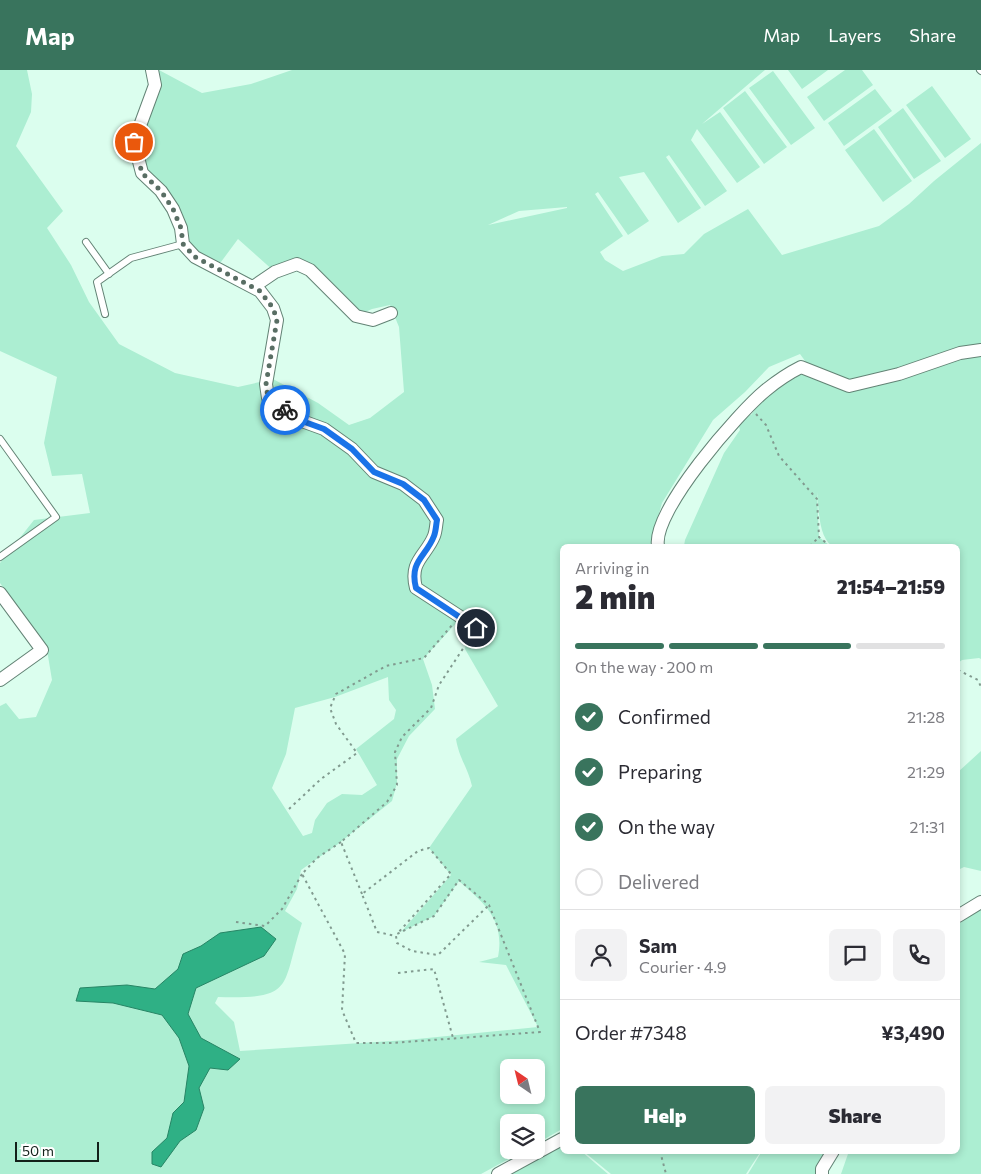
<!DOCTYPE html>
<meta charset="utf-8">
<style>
:root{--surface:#fff;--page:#f2f2f3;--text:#2b2b33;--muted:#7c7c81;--line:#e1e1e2;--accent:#39745d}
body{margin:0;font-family:Commissioner,sans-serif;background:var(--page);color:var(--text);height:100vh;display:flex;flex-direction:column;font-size:19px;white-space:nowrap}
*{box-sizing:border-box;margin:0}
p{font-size:16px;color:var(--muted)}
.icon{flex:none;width:28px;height:28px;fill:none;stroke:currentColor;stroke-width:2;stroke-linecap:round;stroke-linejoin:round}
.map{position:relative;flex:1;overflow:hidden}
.drawer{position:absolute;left:560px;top:474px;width:400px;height:610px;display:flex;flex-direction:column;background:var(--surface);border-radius:8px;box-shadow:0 2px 8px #0003}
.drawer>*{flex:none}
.needle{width:32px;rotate:325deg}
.fabs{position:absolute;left:500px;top:989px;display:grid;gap:10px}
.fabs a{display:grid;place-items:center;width:45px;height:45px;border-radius:8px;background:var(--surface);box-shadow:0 2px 8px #0003;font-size:25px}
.scale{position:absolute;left:15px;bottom:12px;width:84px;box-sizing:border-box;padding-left:5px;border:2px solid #13201a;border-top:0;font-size:14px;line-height:18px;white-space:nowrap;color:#13201a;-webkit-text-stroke:4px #fff;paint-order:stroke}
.pin{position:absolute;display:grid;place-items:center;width:42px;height:42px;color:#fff;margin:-21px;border:2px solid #fff;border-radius:50%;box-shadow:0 1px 5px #0007}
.courier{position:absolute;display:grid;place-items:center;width:50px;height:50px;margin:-25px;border:4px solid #1a73e8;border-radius:50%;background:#fff;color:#222;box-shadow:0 1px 6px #0007}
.overview em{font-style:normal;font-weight:800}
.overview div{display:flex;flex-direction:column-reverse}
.overview{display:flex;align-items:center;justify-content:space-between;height:85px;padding:0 15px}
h1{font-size:32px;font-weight:800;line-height:38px}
.bar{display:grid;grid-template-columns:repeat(4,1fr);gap:8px 5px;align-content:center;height:60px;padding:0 15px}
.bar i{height:6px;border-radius:4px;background:var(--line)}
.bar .active{background:var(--accent)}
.bar p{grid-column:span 4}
.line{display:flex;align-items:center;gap:12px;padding:0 15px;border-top:1px solid var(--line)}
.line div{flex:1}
.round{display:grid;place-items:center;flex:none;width:52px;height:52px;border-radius:8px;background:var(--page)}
ol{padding:0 15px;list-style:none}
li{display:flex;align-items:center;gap:15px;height:55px}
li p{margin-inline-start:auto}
li .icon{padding:5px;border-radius:50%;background:var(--accent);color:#fff;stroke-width:4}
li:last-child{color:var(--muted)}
li i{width:28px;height:28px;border:2px solid var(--line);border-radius:50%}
.action{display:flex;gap:10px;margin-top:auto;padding:10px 15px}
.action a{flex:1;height:58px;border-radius:8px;background:var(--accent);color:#fff;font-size:20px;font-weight:800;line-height:58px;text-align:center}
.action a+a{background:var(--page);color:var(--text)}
header{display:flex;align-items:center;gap:30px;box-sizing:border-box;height:70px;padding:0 25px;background:var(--accent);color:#fff}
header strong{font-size:24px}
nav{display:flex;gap:28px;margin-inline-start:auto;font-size:18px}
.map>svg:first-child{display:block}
.green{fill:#aceed2;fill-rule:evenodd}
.water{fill:#2fb085;stroke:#278565}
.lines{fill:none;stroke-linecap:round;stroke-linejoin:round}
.lane-casing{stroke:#638375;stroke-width:8}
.street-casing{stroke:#638375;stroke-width:14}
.path{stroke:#819a8f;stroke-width:2;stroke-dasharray:2.5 4;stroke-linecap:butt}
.lane{stroke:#fff;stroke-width:6}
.street{stroke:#fff;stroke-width:12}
.done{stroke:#596e64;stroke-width:5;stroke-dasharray:0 9}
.route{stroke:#1a73e8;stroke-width:6}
</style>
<header>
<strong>Map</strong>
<nav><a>Map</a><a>Layers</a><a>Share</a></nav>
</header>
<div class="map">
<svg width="981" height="1104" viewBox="0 0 981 1104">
<rect width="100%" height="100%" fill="#dbfeee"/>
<path class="green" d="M0,0h27l5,24 -1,18 -15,34 47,65 -16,17 24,37 18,37 30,42 56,29 63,14 35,-8 45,24 31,22 21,-7 34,-26 -5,-65 -9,-22 -18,4 -16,7 -59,-52 -22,8 -37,-33 -17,23 -10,3 -16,-8 -14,-29 -39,-55 -8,-31 21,-72h4l43,23 49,-9 41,-14h473l-63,54 18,-12 40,55 -23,16 -40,-54 -6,11 36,51 -22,15 -36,-51 -3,2 35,51 -23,15 -34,-51 -25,5 30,44 -21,14 -30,-43 -3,2 28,42 -23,16 5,8 18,11 39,-15 22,-2 20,-20 44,-25 34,46 97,-29 30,-22 25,-23 47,-38v516l-2,-1 -17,2 -4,3v-117h-126c-14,-10 -13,-38 -15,-54l2,45 11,9h-146l1,-6 39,-87 16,-23 -1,-4 10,-12 2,1c17,-23 33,-37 60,-46l-11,-15 -31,13 -24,25 -32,28 -51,83 -12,43h-88v583l-26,15v-22h-27v28h16l-44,24h-481v-468l6,-3 13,16 17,-2 16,-37 -5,-30 -47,-67v-20l34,-43 56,-7 -8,-39 -30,2 -8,-33 13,-66 -57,-26zM567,137v1l-79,17 31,-14zM460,549l8,16 -3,14 33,57 -42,33c3,19 12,29 16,47l-43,62 22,27 -50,57 33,-16 25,-35c26,23 46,39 39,76l-19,5 27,3 32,62 -131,13 -167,11 -6,-29 -19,-19 3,-6c78,2 63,-9 84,-74l-17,-12 12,-22 4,-19 37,-26 54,-43 5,-18v-24l12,-23 26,-27 -3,-24 -9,-26zM388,607l1,23 7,10 -2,9 -38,30 21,36 -15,10 -20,-1 -15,9 -12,17 -3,13 -9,3 -31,-48 14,-34 9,-46 40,-11zM509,998h27v27h-27z
M788,0h40l-26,19z
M845,0h17l11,15 -49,36 -17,-24z
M773,1l42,57 -24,17 -42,-57z
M932,16l39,53 -26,19 -39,-53z
M875,19l17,22 -48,35 -16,-23z
M745,21l42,56 -23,17 -41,-56z
M903,38l38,53 -27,18 -36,-52z
M874,59l38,52 -29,21 -38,-52z
M981,681v120l-17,-4 -6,3v-98z
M981,840v264h-140l8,-23h109v-226l14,-12z
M562,1069v12h19l27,23h-111z
M583,1081h178l-15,23h-135z
M762,1081h69l-14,23h-69z"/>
<path class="water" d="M261,857l15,12 -12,17 -68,32 -8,26 13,24 39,21 -12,11 -18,-2 -11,20 5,20 -8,22 -16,11 -19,26 -9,-3v-12l15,-14 6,-25 11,-11 5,-36 -10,-28 -17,-23 -49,-12 -37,-2 4,-13 47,-3 28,4 23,-20 5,-15 18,-8 19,-13z"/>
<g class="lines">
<defs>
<path id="lane" d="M980,0l1,1
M86,172l23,32
M105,244l-8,-32 34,-24 52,-14
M0,369l56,78 -56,40"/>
<path id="street" d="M152,0l3,15 -21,57 8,31 19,18 12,18 8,19 2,16 12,13 65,34 13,17 4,12 -11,64 2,14 34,23 22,8 28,20 22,23 29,12 21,16 13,20c-1,5 -1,11 -3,16 -8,20 -25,25 -18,52l60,39
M253,217l22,-15 22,-8 13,6 46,46 17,4 18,-7
M658,476c-6,-35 81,-134 108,-156 11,-9 23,-17 35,-23l48,19 50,-12 61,-21 21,-3
M0,523l42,57 -42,30
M958,846l23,-14
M498,1104l64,-35
M822,1104v-5l11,-18"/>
</defs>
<use href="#lane" class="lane-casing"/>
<use href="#street" class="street-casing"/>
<path class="path" d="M756,344l10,11 13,31 38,43 2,38 11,9
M810,476l9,-9
M958,600l20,10 3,7
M289,739l32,-30 36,-26 -21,-29 -6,-16 6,-14 50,-28 38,-8 28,-33
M341,772l-24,16 -15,16 43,80 -3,56 14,33h36l148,-11 -51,-127 -30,-25 -25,36 -37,18 54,-60 -22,-26 -11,3 -56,43 15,38 19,4 1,7 15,8 26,4 51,-50
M362,824l-21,-52 46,-40 10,-17 -2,-33 7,-15 29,-29 8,-23 31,-47
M236,852l29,4 17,-17 20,-35
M398,903l36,-4 19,69
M660,1081l6,23"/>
<use href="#lane" class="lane"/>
<use href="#street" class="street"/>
</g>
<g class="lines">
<path class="done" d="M134,72l8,31 19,18 12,18 8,19 2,16 12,13 65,34 13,17 4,12 -11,64 2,14 17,12"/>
<path class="route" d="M285,340l17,11 22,8 28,20 22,23 29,12 21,16 13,20c-1,5 -1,11 -3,16 -8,21 -25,25 -18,52l60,40"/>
</g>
</svg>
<div class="fabs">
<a><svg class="needle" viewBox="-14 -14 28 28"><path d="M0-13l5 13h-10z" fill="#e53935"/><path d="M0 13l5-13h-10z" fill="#7c7c81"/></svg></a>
<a><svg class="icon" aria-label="layers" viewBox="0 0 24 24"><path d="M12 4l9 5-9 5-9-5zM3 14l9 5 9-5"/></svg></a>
</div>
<div class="scale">50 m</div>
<div class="pin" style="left:134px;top:72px;background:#ea580c"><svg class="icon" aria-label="bag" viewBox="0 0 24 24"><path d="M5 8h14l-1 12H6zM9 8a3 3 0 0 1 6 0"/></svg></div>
<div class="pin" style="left:476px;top:558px;background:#1f2937"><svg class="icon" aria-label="home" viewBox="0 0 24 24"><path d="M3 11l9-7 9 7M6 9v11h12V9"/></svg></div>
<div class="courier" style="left:285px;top:340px"><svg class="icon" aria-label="bike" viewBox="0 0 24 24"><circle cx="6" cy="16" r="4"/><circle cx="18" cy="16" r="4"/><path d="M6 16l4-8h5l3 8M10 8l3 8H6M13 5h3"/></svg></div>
<section class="drawer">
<div class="overview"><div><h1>2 min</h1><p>Arriving in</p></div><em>21:54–21:59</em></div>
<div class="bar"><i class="active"></i><i class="active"></i><i class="active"></i><i></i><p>On the way · 200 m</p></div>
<ol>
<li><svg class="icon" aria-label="check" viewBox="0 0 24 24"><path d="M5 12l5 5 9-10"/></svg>Confirmed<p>21:28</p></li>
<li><svg class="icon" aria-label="check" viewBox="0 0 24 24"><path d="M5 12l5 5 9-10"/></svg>Preparing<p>21:29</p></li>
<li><svg class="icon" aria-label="check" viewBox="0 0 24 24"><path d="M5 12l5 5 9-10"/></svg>On the way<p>21:31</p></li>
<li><i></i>Delivered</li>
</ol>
<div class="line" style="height:90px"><a class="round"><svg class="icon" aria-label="person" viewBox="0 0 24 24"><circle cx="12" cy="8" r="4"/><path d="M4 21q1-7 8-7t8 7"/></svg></a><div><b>Sam</b><p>Courier · 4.9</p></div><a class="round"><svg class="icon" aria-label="chat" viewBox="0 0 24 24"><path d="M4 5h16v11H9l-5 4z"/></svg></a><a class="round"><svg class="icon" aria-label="phone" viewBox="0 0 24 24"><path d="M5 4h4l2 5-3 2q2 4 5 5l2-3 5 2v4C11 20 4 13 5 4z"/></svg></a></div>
<div class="line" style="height:65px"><div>Order #7348</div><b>¥3,490</b></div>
<div class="action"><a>Help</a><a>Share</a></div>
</section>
</div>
